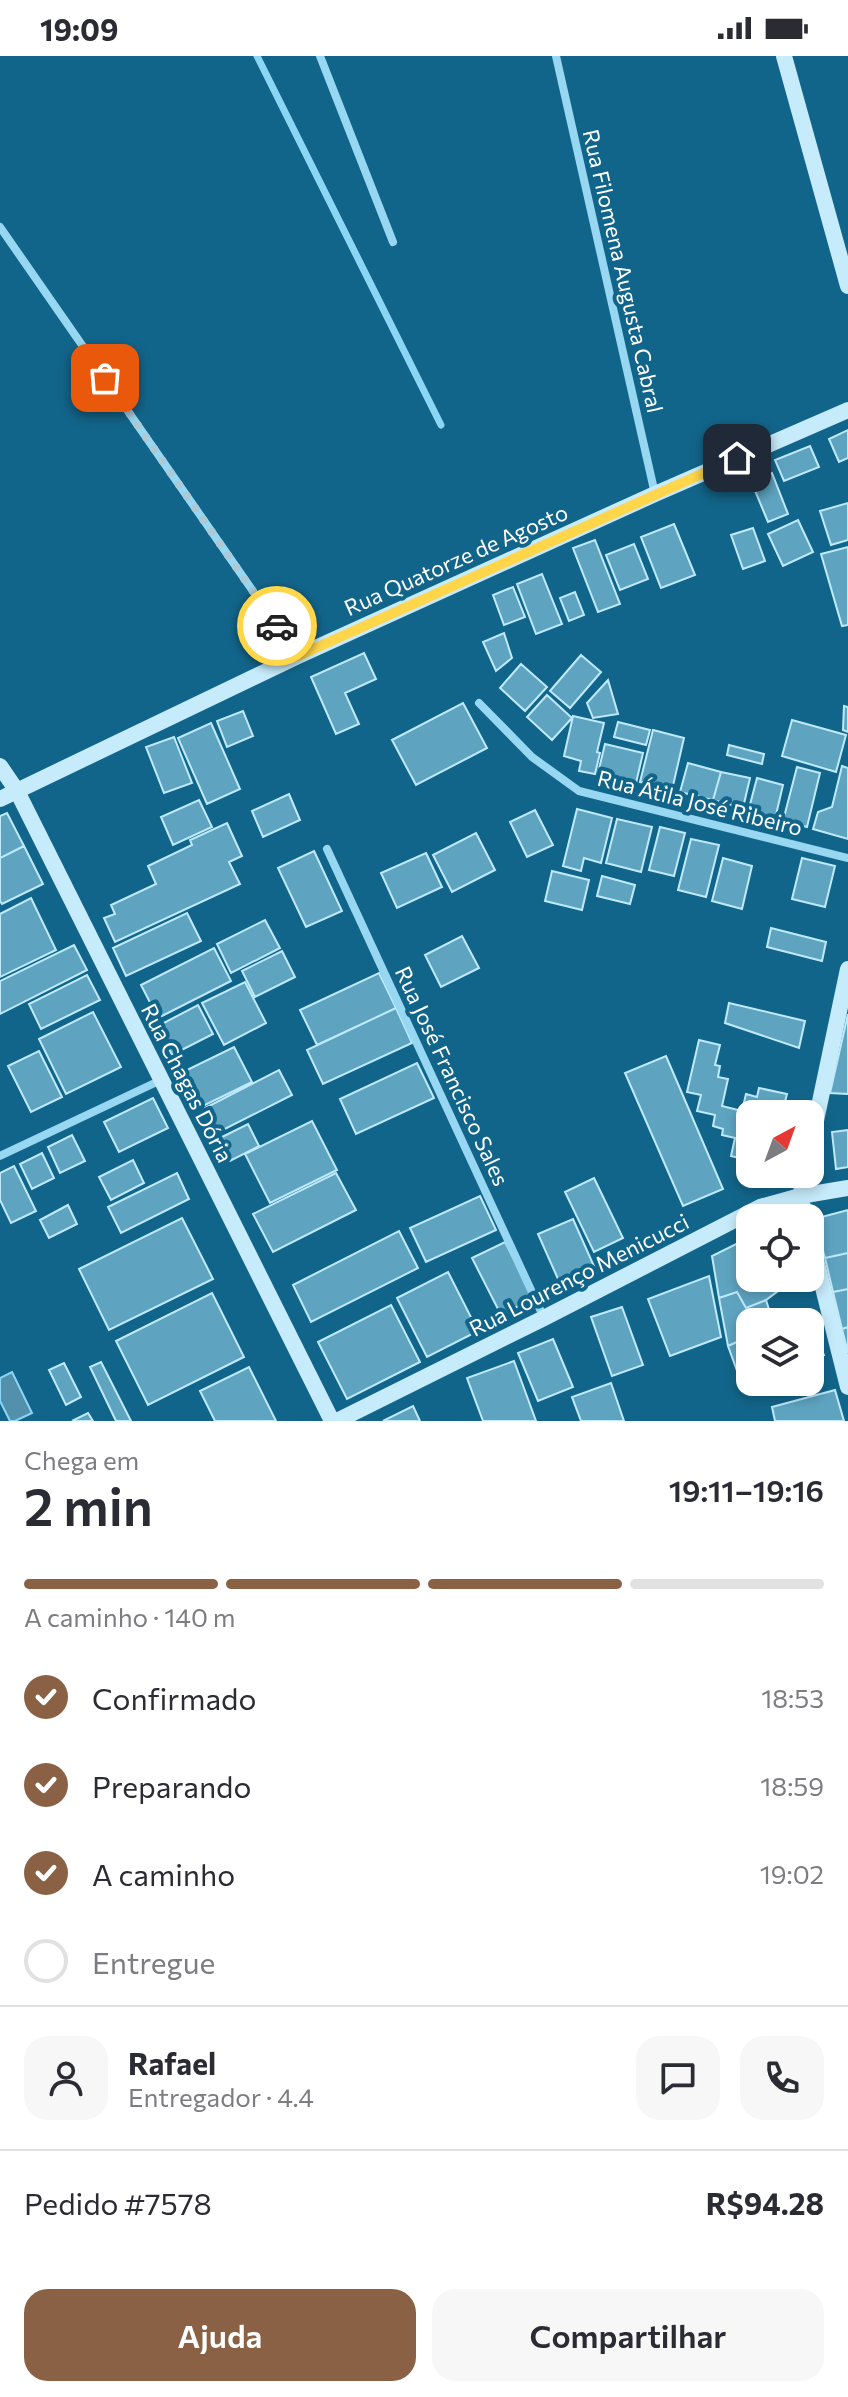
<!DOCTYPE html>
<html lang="pt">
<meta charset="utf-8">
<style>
:root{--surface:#fff;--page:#f7f7f7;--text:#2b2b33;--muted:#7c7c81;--line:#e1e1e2;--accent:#8a6144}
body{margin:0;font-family:Commissioner,sans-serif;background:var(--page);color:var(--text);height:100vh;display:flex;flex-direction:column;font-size:30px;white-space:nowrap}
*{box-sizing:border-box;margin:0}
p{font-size:26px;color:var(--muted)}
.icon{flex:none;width:44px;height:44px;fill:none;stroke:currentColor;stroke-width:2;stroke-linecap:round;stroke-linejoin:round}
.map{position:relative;height:1365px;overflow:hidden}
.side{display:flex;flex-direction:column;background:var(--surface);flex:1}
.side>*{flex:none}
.needle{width:52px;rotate:41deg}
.tools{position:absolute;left:736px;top:1044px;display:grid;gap:16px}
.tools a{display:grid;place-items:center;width:88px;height:88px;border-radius:16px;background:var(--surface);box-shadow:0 4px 12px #0003;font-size:40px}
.pin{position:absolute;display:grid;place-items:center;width:68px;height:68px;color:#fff;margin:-34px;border-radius:16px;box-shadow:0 4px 12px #0006}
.courier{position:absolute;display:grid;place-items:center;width:80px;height:80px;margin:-40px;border:6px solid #ffd54a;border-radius:50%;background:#fff;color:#222;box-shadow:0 2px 10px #0007}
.overview em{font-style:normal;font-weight:600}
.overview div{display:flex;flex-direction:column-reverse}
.overview{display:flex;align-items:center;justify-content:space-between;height:136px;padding:0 24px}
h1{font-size:52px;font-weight:600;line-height:60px}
.bar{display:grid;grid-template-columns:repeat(4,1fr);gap:12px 8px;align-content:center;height:96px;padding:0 24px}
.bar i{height:10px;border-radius:6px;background:var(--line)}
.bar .active{background:var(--accent)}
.bar p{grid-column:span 4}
.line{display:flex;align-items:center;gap:20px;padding:0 24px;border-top:2px solid var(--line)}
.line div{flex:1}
.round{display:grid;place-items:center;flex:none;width:84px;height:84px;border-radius:24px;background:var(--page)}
ol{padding:0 24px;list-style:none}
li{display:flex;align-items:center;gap:24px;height:88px}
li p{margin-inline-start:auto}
li .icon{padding:8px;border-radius:50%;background:var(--accent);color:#fff;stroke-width:4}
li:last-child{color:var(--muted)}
li i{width:44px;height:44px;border:4px solid var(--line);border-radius:50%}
.button{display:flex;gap:16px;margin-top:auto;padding:16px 24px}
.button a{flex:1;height:92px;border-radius:24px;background:var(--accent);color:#fff;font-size:32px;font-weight:600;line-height:92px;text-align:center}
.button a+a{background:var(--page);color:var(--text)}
.status{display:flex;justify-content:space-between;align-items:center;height:56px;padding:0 40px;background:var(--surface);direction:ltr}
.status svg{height:22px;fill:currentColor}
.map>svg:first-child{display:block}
.water{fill:#5390ab;stroke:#8ad6f4;stroke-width:2}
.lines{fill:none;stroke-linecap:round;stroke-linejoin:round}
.stream{stroke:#8ad6f4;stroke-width:7}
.building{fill:#5ea4c1;stroke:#bfeafc;stroke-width:2}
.street{stroke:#98d7f1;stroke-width:8}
.secondary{stroke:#c6ebfb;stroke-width:16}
.done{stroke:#acc9d6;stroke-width:8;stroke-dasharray:0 14.4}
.route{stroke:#ffd54a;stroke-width:10}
.labels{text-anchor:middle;stroke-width:8;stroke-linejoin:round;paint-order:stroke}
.street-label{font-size:22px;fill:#fff;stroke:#12658a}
</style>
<div class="status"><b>19:09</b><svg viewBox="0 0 49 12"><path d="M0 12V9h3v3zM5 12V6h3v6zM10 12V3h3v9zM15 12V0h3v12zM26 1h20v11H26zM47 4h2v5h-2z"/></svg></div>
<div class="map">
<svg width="848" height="1365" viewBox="0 0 848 1365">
<rect width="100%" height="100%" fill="#12658a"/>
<path class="water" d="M12,1316l20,41 -17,8h-5l-10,-20v-23z"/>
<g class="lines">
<path class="stream" d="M257,0l184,369"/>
</g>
<path class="building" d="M848,374v28l-9,4 -10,-23z
M810,390l9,21 -35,14 -9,-21z
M772,417l16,41 -20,8 -17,-41z
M848,447v37l-17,5 -11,-34z
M798,464l15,32 -30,14 -15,-32z
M674,468l21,51 -34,13 -20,-51z
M753,472l12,33 -22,8 -12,-34z
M595,484l25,64 -22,8 -25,-64z
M634,488l14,35 -28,11 -14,-35z
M848,491v78l-6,1 -21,-72z
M542,518l20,50 -26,10 -19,-50z
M513,531l12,30 -21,8 -11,-30z
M575,536l9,23 -15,6 -9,-23z
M504,577l8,25 -16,13 -13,-29z
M364,597l12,26 -31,14 14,31 -23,10 -25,-57z
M581,599l20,17 -31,36 -20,-17z
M521,608l26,23 -22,24 -25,-23z
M608,624l10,34 -25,4 -6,-15z
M547,639l25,23 -20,22 -25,-23z
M463,647l24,45 -71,37 -24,-45z
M844,650l4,1v25l-5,-2z
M243,655l10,25 -26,11 -10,-26z
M573,660l31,7 -7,29 3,1 -5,21 -16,-3 2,-10 -17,-5z
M792,664l54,15 -10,37 -54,-16z
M618,666l32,8 -4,15 -32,-8z
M211,667l29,66 -33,15 -29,-66z
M653,674l31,8 -12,52 -32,-8z
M174,681l18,46 -28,10 -18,-46z
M605,688l38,9 -7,30 -38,-10z
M729,689l35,9 -2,10 -35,-9z
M688,707l33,9 -8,28 -33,-8z
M842,710l6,2v71l-35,-10 5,-17 14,-5z
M797,711l23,6 -13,54 -24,-6z
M721,716l29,6 -7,30 -30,-8z
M757,722l26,7 -8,34 -27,-7z
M289,738l11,26 -37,17 -11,-26z
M199,744l13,27 -39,18 -12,-28z
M577,753l35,9 -11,45 -17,-5 -3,13 -18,-5z
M535,754l18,35 -26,12 -17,-35z
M7,757l17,33 -24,12v-42z
M617,763l35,8 -11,45 -35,-9z
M227,767l15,33 -13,6 11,22 -125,58 -11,-24 11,-4 -4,-9 45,-21 -8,-18 44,-21 -2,-5z
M660,771l25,6 -11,43 -25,-6z
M476,777l19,37 -43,22 -19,-37z
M691,783l28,6 -13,52 -28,-7z
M24,790l19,38 -41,20 -2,-3v-43z
M314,795l28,60 -36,16 -28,-59z
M426,797l16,34 -45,21 -16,-35z
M723,802l29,8 -10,43 -30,-8z
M802,802l33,8 -10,41 -33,-8z
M552,815l37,9 -7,30 -37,-9z
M602,820l33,9 -5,19 -33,-8z
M31,842l25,52 -56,27v-63z
M187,857l14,28 -75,35 -13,-28z
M265,864l15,28 -49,25 -14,-29z
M771,872l55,14 -4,19 -55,-14z
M462,880l17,32 -38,19 -16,-32z
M74,889l13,25 -87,44v-33z
M214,892l17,33 -73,37 -17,-33z
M282,895l13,26 -40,20 -13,-26z
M379,917l17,35 -79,37 -17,-35z
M87,919l13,25 -59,29 -12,-25z
M245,926l21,41 -42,22 -22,-42z
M729,947l76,18 -6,27 -74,-25z
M198,949l15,29 -41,21 -14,-29z
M396,952l16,35 -89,41 -16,-34z
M93,956l28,55 -55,27 -27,-55z
M848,958v80l-18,-1z
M699,984l21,5 -5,20 5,1 -2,11 10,2 -6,27 20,5 4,-17 11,3 2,-9 28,6 -5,20h-32v60h18l-1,5 -27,-7 3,-13 -12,-3 4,-18 -13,-3 1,-6 -10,-3 2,-11 -18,-4 4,-16 -14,-3z
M234,991l18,35 -51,25 -18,-35z
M39,995l23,46 -31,15 -23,-46z
M666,1000l57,133 -40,17 -58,-133z
M417,1007l17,35 -78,36 -16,-35z
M279,1014l13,25 -75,38 -12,-25z
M153,1042l15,30 -49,24 -15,-30z
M312,1065l25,49 -67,33 -25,-49z
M248,1068l11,22 -29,15 -12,-22z
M848,1074v37l-12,2 -4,-37z
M72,1079l13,26 -25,12 -12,-26z
M42,1097l12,25 -22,11 -12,-25z
M133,1104l11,23 -33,17 -12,-23z
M14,1110l22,45 -25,12 -11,-23v-27z
M177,1117l12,26 -68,34 -13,-26z
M336,1117l20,37 -83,42 -20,-38z
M594,1122l29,60 -29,14 -29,-60z
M480,1140l16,34 -70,32 -16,-34z
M68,1149l9,19 -28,14 -9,-18z
M848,1154v43l-23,5 -11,-39z
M182,1162l31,61 -104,51 -30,-61z
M573,1163l24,54 -35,15 -24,-54z
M399,1175l19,37 -107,54 -18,-37z
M750,1181v41h36l-4,10 -16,12 -20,8 -9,-16 -18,6 -7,-42z
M505,1186l29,56 -33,17 -29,-57z
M848,1197v36l-15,3 -8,-34z
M448,1216l30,59 -51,26 -30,-59z
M709,1220l12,61 -51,19 -22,-57z
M848,1233v38l-6,2 -9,-37z
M737,1236l9,16 20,-8 7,22h-23v14l-22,10 -9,-48z
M212,1237l32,64 -96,48 -32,-64z
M391,1249l29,57 -73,37 -29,-57z
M622,1251l21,58 -31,11 -21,-59z
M804,1256l5,10h-28z
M810,1268l14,31 -14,4z
M848,1271v26l-6,-24z
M750,1280v40l-10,3 -12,-33z
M553,1283l20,48 -35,14 -20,-48z
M514,1305l22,60h-53l-16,-43z
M101,1306l30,59h-15l-26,-54z
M64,1307l17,34 -15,8 -17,-35z
M249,1311l27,54h-61l-15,-30z
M611,1327l13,38h-43l-9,-24z
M835,1334l9,31h-69l-3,-14z
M413,1350l7,15h-37z
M88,1357l5,8h-21z"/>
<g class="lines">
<path class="street" d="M320,0l73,186
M556,0l99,438
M0,171l298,429
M479,647l53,54 47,34 269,67
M327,793l217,469
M0,1100l161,-76"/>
<path class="secondary" d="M784,0l64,230
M0,710l17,25 315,630
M0,743l298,-143 357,-162 193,-84
M810,1093l38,-180
M805,1118l-5,22 6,22
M810,1180l38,151
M337,1365l207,-103 216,-111 40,-11 48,-8"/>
</g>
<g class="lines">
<path class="done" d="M105,322l172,248"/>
<path class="route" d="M277,570l21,30 439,-198"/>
</g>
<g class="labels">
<g class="street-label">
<text transform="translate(623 215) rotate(77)" y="8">Rua Filomena Augusta Cabral</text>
<text transform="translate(456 504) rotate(-24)" y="8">Rua Quatorze de Agosto</text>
<text transform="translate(700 747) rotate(14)" y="8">Rua Átila José Ribeiro</text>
<text transform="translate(452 1020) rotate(65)" y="8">Rua José Francisco Sales</text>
<text transform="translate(187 1027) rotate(63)" y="8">Rua Chagas Dória</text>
<text transform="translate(579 1219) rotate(-27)" y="8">Rua Lourenço Menicucci</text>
</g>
</g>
</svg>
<div class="tools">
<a><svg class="needle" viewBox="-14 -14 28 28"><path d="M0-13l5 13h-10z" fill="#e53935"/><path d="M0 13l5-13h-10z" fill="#7c7c81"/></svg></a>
<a><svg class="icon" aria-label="locate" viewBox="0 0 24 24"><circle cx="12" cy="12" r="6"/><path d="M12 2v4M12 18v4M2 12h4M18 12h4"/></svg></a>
<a><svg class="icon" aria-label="layers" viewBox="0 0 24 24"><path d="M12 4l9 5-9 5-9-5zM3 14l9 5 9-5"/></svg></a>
</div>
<div class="pin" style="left:105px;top:322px;background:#ea580c"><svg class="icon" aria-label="bag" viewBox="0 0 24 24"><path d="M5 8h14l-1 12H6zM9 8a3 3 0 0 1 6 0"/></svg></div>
<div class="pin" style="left:737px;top:402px;background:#1f2937"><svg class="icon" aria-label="home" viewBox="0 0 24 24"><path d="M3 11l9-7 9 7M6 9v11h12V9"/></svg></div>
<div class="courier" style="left:277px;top:570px"><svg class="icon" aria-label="car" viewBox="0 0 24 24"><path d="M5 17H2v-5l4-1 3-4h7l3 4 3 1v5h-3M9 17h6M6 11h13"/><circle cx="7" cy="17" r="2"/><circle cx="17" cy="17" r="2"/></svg></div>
</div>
<section class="side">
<div class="overview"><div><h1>2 min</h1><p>Chega em</p></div><em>19:11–19:16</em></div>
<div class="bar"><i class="active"></i><i class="active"></i><i class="active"></i><i></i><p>A caminho · 140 m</p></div>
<ol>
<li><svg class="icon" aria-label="check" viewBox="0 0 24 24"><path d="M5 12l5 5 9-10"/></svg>Confirmado<p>18:53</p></li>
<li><svg class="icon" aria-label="check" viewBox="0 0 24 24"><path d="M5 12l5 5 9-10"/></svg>Preparando<p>18:59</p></li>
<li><svg class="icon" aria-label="check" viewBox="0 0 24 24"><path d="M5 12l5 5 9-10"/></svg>A caminho<p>19:02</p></li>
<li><i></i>Entregue</li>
</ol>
<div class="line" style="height:144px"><a class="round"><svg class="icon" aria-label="person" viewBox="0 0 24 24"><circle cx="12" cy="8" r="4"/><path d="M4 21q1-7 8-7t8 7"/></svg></a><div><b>Rafael</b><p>Entregador · 4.4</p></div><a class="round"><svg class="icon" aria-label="chat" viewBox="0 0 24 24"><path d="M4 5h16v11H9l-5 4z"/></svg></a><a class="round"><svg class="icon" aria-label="phone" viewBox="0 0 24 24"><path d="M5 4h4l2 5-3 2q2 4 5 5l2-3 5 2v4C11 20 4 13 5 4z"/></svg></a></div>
<div class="line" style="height:104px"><div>Pedido #7578</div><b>R$94.28</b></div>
<div class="button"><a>Ajuda</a><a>Compartilhar</a></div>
</section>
